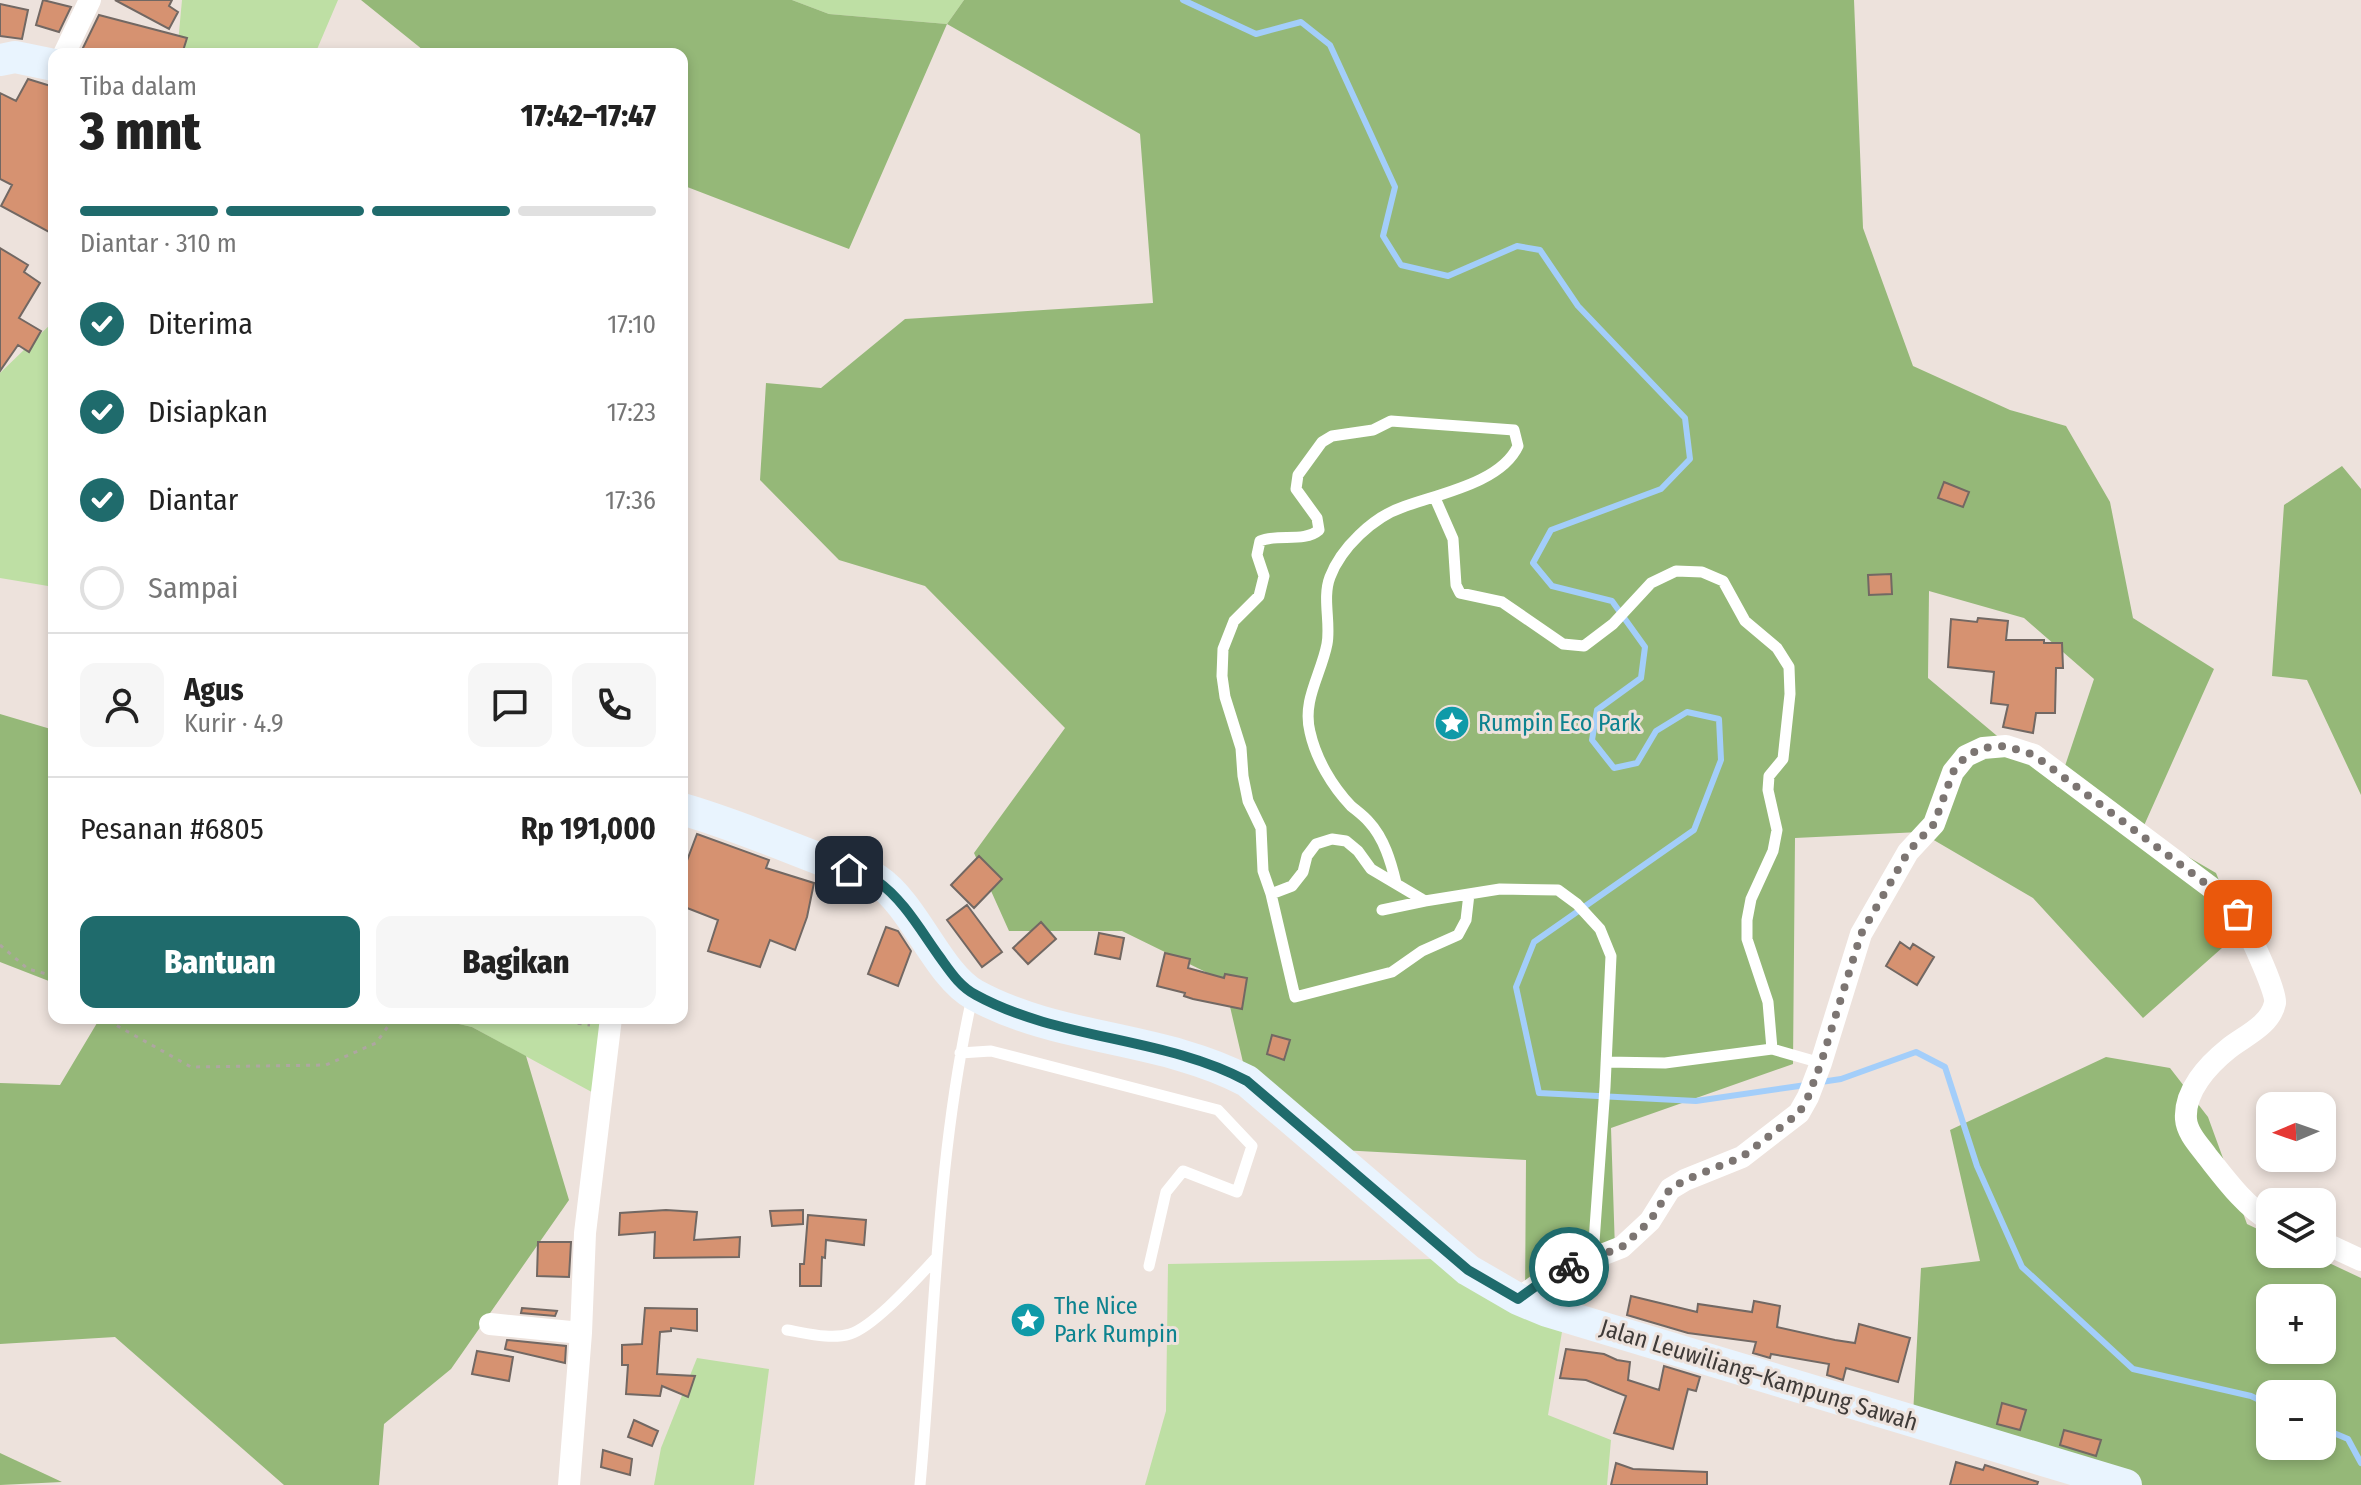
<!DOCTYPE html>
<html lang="id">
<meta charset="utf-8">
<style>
:root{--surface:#fff;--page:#f6f6f6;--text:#222;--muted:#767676;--line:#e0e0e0;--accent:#1f6b6c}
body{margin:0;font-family:"Fira Sans Condensed",sans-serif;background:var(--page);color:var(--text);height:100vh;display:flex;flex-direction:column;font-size:30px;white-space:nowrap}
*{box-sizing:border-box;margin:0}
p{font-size:26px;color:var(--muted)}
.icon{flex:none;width:44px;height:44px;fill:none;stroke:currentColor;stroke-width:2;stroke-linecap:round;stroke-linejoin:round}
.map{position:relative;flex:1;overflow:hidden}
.panel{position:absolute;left:48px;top:48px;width:640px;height:976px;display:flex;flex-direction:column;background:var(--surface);border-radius:16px;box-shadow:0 4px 12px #0003}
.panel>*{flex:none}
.needle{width:52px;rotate:268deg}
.controls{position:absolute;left:2256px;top:1092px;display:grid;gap:16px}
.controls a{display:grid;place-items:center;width:80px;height:80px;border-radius:16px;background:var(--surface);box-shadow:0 4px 12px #0003;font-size:40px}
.pin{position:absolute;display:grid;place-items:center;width:68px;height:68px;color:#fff;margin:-34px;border-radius:16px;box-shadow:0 4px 12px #0006}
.courier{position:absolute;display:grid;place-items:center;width:80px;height:80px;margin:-40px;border:6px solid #1f6b6c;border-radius:50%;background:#fff;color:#222;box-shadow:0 2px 10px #0007}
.overview em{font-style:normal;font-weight:800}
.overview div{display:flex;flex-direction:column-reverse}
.overview{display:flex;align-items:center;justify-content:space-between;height:136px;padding:0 32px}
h1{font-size:52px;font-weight:800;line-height:60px}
.bar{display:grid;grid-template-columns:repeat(4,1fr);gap:12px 8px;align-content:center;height:96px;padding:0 32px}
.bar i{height:10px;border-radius:6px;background:var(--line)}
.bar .active{background:var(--accent)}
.bar p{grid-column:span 4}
.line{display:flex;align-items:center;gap:20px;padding:0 32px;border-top:2px solid var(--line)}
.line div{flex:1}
.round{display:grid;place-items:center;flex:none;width:84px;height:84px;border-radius:16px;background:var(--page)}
ol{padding:0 32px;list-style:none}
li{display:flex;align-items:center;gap:24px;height:88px}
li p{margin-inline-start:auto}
li .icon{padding:8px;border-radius:50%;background:var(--accent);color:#fff;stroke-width:4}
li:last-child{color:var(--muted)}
li i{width:44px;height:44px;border:4px solid var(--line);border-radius:50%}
.cta{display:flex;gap:16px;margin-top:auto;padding:16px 32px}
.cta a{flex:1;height:92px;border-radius:16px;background:var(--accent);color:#fff;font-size:32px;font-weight:800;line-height:92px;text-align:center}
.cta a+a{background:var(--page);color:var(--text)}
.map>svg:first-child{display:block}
.green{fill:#bedfa4}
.forest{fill:#95b878;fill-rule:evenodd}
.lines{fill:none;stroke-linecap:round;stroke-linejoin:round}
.stream{stroke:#a3cefa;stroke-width:6}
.building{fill:#d69271;stroke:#726863;stroke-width:2}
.path{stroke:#aea6a1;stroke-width:3;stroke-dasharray:4 6;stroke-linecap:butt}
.service{stroke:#fff;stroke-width:11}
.minor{stroke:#fff;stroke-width:22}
.secondary{stroke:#e9f4fe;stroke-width:32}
.done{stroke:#7c7572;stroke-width:8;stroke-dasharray:0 14.4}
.route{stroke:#1f6b6c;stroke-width:10}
.labels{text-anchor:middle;stroke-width:6;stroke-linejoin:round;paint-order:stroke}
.culture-label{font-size:24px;fill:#0d838f;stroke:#ede2dc;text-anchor:start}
.street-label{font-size:24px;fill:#3f3b39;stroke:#ede2dc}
</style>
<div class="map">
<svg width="2361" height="1485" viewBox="0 0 2361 1485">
<rect width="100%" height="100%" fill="#ede2dc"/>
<path class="green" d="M182,0h156l-23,54h-138z
M792,0h172l-17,24 -118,-10z
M54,321v266l-54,-9v-205z
M433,1018h172l-6,78 -127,-69z
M1434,1259l130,61 -16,95 63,25 -4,45h-462l21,-74 2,-147z
M697,1358l72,11 -15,116h-100l7,-37z"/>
<path class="forest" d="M361,0h431l37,14 118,10 17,-24h890l9,228 50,138 97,44 56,16 44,76 23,116 81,51 -72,161 74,43 24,59 -97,86 -110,-120 -113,-66 -125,6 -2,226 -182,64 4,122 -90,51 1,-141 -204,-11 -76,-74 -22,-94 -102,-50h-113l-35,-78 91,-125 -140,-142 -86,-26 -79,-80 6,-97 55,5 84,-69 248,-16 -13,-169 -193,-110 -98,225 -167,-64v-131h-254zM1929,591l95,27 70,61 -36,108 -130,-109z
M2342,466l19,23v306l-54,-115 -35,-4 12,-171z
M0,714l54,16v253l-54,-21z
M100,1018h333l39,9 54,29 43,144 -118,169 -67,55 -5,61h-95l-169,-148 -115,7v-261l60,2z
M2106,1057l64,11 38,49 39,107 23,11v19h40l51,24v207h-224l-224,-70 8,-147 59,-7 -30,-131zM2270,1298h52v52h-52zM2270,1394h52v52h-52z
M0,1453l62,29 -62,3z"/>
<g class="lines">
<path class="stream" d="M1183,0l73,34 45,-12 29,23 65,142 -12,49 18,29 47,11 69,-30 23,4 38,56 107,112 5,41 -29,30 -110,41 -18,33 19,23 60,15 33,46 -4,31 -44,32 -5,30 22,28 23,-5 19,-32 31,-19 32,7 2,41 -27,70 -160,112 -18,45 23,106 157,8 110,-16
M1821,1082l20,-3 75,-27 29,15 32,99 45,101 111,102 118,27 19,9
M2322,1428l26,11 13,24"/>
</g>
<path class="building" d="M43,0l28,7 -12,25 -23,-7z
M115,0h57l-3,6 9,6 -9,17z
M0,4l28,6 -6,29 -22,-3z
M99,15l88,23 -5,16h-102z
M28,79l26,8v137l-5,8 -48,-26 11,-21 -12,-6v-86l16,8z
M0,248l28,17 -4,7 16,11 -21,35 22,13 -12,21 -11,-7 -18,26z
M1944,482l25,10 -6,15 -25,-9z
M1891,574l1,20 -23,1 -1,-20z
M1978,618l30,3 -2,19h38v3h18l1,25h-7l-1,45h-19l-3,20 -30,-6 5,-22 -17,-2 3,-31 -46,-5 3,-48 26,3z
M697,834l72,26 -3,8 48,15 -7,34 -12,33 -25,-10 -10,27 -52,-16 10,-31 -36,-14v-32z
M979,856l23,23 -28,29 -23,-23z
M967,905l35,47 -20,15 -35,-47z
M1041,922l15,17 -28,25 -15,-16z
M886,927l12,4 13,20 -13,35 -30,-12z
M1099,933l25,5 -4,21 -25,-5z
M1900,942l10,7 3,-5 21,13 -17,28 -31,-19z
M1165,953l25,6 -2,9 36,10 1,-4 22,4 -5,31 -49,-10 -9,-3 1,-3 -28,-7z
M1272,1035l18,5 -6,20 -17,-6z
M666,1210l31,2 -3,28 46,-3 -1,20 -85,1 1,-26 -36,3 1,-22z
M803,1210v14l-31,2 -2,-15z
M808,1215l58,5 -2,25 -38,-5 -1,18 -3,-1 -1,29h-21v-22h4z
M538,1242h33l-2,35 -32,-1z
M1631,1296l66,16 1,-8 54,8 2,-11 26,5 -3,21 58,13 20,3 4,-19 51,14 -12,44 -52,-14 -3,12 -16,-5 2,-11 -58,-10 -1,4 -17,-5 3,-11 -68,-9 -61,-18z
M522,1308l35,3 -2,5 -34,-3z
M645,1308l52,1v22l-26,-3v3l-11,1 -3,42 38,2 -7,21 -26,-11 -2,10 -34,-2 2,-29h-6v-20l20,-1z
M507,1340l59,6 -1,17 -60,-14z
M1566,1349l38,5 13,6 13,2 -2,18 31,10 5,-24 36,11 -4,14 -8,-2 -15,60 -59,-16 12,-37 -40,-16 -26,-2z
M477,1351l36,6 -4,24 -37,-7z
M2002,1403l24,7 -6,20 -23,-6z
M634,1420l24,11 -6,15 -24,-9z
M2064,1430l37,10 -5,16 -36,-11z
M603,1450l29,9 -2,16 -29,-8z
M1956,1462l27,8 2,-5 53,17 -1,3h-87z
M1616,1463l17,6 74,3v13h-96z"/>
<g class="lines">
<path class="path" d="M0,945l28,24 26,7
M111,1018l3,6 77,43 135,-2 50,-22 18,-25
M538,1018l52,7"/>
<path class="service" d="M1435,498l18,41 3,46 4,8 42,9 61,42 21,2 29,-22 38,-41 25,-12 26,1 21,9 22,40 32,27 12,19 1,27 -7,65 -14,17 -1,14 9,40 -4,21 -22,48 -4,21v19l21,63 4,47 -107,14 -59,-1
M1396,883c-5,-21 -12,-45 -27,-61 -5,-6 -12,-11 -18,-16 -19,-20 -35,-47 -41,-74 -8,-32 11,-57 17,-88 4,-21 -5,-46 3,-67 11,-29 43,-60 73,-70 35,-13 98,-24 115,-61l-4,-16 -123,-9 -18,9 -41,6 -10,6 -24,33 -2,14 21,29 2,12c-15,13 -41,3 -59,11l-3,14 7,21 -5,20 -25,25 -11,28 -1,27 3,21 16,51 2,28 5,25 13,27 2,43 8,23 21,-8 11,-14 4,-16 9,-12 16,-5 14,2 12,10 13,18 54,32 75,-12 58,1 19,14 23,25 11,27 -6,131 -12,169
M1271,894l24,103 97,-25 30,-21 36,-16 8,-15 3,-26
M1382,910l43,-9
M1772,1049l49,14
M960,1053l31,-2 227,59 34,36 -15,46 -54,-21 -17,21 -17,74
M787,1330c19,3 44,10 63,4 25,-8 67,-56 86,-76
M920,1485c15,-162 16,-327 52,-487"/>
<path class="minor" d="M64,54l26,-54
M2322,1242l39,18
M1518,1299l33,-24 71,-28 28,-26 20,-32 15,-9 57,-23 57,-44 9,-16 13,-34 40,-129 47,-82 26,-28 19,-52 13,-16 17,-8 23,-2 28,9 183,137c6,7 15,14 21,22 8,12 39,77 37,89 -5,23 -31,33 -47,46 -20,16 -44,42 -42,70 1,14 13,26 21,37 19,24 37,49 63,65
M490,1324l91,9
M569,1485l12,-152 4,-100 26,-215"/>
<path class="secondary" d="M0,60l15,-3 39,8
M682,809c49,14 96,34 143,52 16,6 38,10 52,19 38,26 61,95 98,115 84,46 187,41 272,86l221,189 50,29 29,12 579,174"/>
</g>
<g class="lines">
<path class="done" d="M1569,1267l53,-20 28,-26 20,-32 15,-9 57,-23 57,-44 9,-16 13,-34 40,-129 47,-82 26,-28 19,-52 13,-16 17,-8 23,-2 28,9 183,137 21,22"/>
<path class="route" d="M849,870c9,3 21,5 28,11 26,18 44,50 62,75 11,15 20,30 37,39 84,46 187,41 271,86l221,189 50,29 33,-24 18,-8"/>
</g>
<defs>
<symbol id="sight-disc" viewBox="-11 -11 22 22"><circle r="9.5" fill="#0f9aa8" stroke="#ede2dc"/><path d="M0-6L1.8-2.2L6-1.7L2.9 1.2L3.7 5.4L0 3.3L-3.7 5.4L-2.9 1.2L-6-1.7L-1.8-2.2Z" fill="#fff"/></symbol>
</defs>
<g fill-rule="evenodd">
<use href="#sight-disc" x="1432" y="703" width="40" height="40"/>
<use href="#sight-disc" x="1008" y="1300" width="40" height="40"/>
</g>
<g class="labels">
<g class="culture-label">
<text x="1478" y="731">Rumpin Eco Park</text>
<text x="1054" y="1314">The Nice<tspan x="1054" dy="28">Park Rumpin</tspan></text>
</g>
<g class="street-label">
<text transform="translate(1759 1375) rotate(17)" y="8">Jalan Leuwiliang–Kampung Sawah</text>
</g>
</g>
</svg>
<div class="controls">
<a><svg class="needle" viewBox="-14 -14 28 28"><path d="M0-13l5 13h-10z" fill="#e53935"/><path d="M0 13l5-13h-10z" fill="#767676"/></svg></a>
<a><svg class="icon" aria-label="layers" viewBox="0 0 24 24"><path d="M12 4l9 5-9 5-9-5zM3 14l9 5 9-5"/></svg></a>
<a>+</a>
<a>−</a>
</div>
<div class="pin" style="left:2238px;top:914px;background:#ea580c"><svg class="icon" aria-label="bag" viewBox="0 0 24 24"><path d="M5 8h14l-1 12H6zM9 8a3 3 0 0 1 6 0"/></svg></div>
<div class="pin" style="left:849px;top:870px;background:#1f2937"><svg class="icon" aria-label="home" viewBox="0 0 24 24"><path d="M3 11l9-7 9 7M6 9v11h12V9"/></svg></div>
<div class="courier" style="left:1569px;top:1267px"><svg class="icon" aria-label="bike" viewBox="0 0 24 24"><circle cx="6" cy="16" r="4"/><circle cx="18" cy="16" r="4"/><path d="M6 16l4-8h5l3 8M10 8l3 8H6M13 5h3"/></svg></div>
<section class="panel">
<div class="overview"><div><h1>3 mnt</h1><p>Tiba dalam</p></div><em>17:42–17:47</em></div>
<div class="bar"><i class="active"></i><i class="active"></i><i class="active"></i><i></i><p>Diantar · 310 m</p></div>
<ol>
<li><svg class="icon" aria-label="check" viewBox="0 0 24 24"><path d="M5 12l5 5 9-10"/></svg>Diterima<p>17:10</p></li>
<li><svg class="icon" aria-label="check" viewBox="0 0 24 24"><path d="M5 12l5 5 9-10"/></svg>Disiapkan<p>17:23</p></li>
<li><svg class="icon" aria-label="check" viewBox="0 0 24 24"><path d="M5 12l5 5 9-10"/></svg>Diantar<p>17:36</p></li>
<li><i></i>Sampai</li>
</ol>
<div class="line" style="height:144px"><a class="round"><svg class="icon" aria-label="person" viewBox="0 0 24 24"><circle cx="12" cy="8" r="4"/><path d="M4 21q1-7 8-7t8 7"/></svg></a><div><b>Agus</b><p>Kurir · 4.9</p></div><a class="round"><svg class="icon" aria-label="chat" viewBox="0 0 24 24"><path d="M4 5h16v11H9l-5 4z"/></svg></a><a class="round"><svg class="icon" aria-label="phone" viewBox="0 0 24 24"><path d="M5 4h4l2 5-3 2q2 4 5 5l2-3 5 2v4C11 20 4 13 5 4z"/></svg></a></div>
<div class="line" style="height:104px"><div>Pesanan #6805</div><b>Rp 191,000</b></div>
<div class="cta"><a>Bantuan</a><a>Bagikan</a></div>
</section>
</div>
